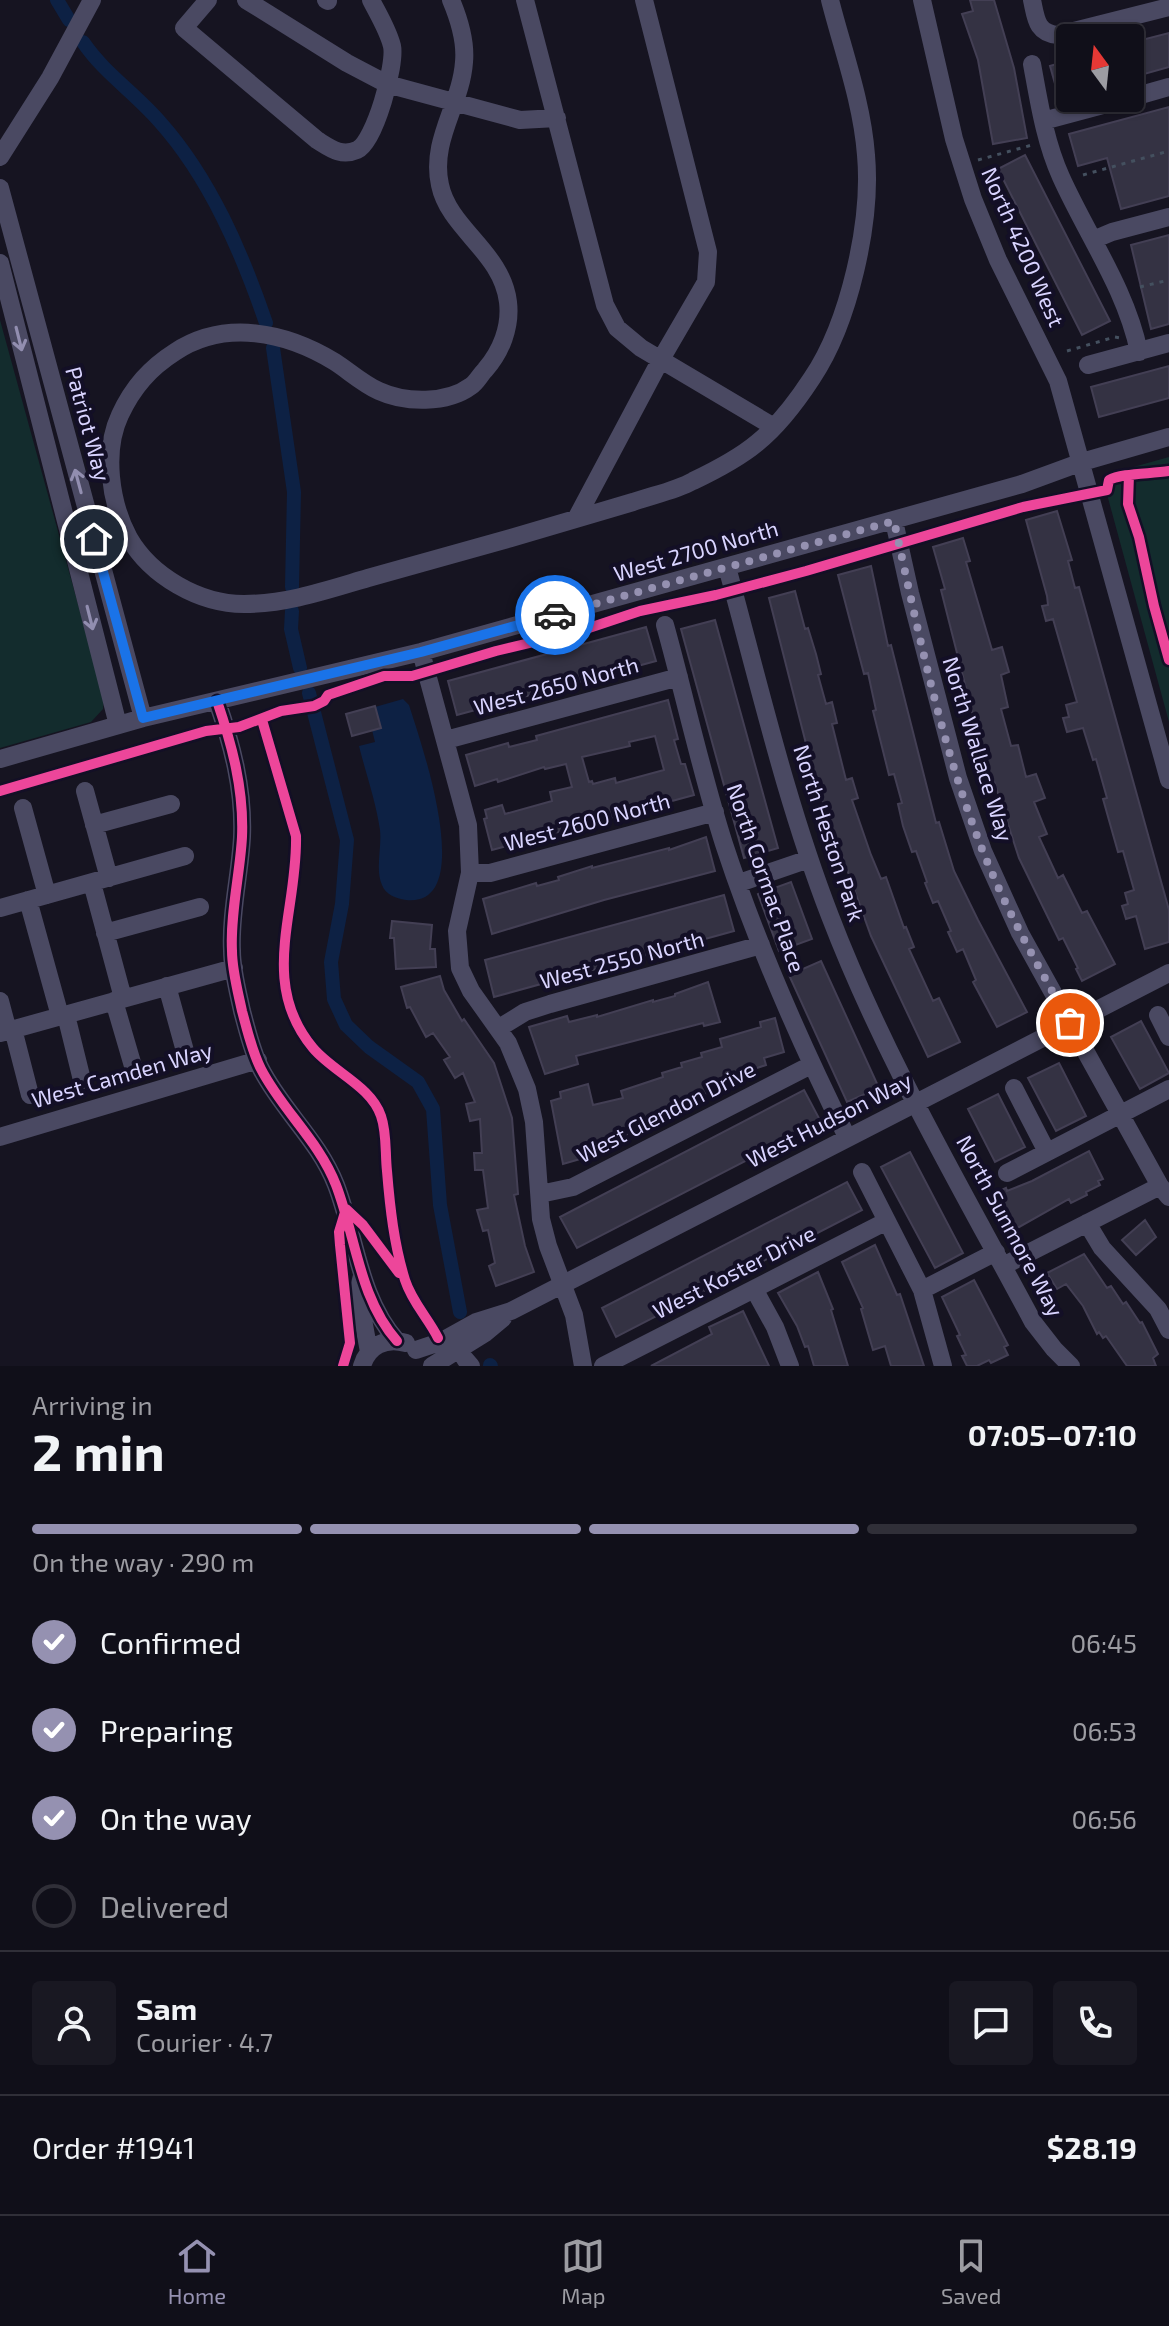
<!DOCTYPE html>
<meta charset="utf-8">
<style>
:root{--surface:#100f19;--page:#191822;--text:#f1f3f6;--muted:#9c9ca2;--line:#302f38;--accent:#9591b1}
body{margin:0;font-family:"Exo 2",sans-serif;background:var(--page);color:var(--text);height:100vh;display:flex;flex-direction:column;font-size:30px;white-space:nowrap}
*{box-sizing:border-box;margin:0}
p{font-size:26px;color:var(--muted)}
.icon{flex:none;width:44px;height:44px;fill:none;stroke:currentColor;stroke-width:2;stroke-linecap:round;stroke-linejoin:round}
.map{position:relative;height:1366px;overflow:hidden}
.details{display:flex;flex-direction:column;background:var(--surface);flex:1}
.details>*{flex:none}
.needle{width:52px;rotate:345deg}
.fabs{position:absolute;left:1056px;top:24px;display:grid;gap:16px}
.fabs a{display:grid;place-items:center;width:88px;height:88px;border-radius:8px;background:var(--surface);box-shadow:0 2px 6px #0004,0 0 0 2px var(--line);font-size:40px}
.pin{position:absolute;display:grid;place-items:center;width:68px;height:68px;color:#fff;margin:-34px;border:4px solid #fff;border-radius:50%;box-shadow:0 2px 8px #0007}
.courier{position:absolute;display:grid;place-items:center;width:80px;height:80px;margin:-40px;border:6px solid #1a73e8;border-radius:50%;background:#fff;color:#222;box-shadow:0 2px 10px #0007}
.headline em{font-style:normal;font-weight:700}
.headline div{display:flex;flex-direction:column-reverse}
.headline{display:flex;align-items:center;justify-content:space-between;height:136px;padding:0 32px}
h1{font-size:52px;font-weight:700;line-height:60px}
.bar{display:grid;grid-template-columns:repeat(4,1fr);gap:12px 8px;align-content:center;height:96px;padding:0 32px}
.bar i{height:10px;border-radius:6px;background:var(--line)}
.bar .selected{background:var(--accent)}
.bar p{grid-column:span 4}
.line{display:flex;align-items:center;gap:20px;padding:0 32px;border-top:2px solid var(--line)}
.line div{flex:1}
.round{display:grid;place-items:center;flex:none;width:84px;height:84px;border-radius:8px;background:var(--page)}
ol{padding:0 32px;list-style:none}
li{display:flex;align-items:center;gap:24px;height:88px}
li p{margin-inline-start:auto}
li .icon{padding:8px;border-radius:50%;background:var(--accent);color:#fff;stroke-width:4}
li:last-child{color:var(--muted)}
li i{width:44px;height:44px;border:4px solid var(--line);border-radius:50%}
.dock{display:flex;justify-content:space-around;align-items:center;height:112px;border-top:2px solid var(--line);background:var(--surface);font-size:22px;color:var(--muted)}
.dock a{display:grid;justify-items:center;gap:4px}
.dock .selected{color:var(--accent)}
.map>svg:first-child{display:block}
.green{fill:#132c2d}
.water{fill:#0d2144}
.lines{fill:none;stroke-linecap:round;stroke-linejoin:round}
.canal{stroke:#0d2144;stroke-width:14}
.building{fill:#343243;stroke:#433f54;stroke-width:2;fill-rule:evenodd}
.path{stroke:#44505f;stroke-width:3;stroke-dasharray:4 6;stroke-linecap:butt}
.minor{stroke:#4a4962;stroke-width:18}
.cycleway-casing{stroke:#130f26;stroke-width:15}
.cycleway{stroke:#ed469a;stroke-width:10}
.oneway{stroke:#928eb0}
.done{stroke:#9591b1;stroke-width:8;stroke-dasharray:0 14.4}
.route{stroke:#1a73e8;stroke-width:10}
.labels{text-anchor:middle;stroke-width:8;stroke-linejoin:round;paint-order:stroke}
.street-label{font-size:22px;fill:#d9d4ff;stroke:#130f26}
</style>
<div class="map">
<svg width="1169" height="1366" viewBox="0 0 1169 1366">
<rect width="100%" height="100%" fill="#161421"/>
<path class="green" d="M0,320l104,379 -1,10 -12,13 -91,26z
M1169,457v265l-64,-235 2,-8 5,-6z"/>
<path class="water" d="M403,699l6,6c10,32 71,203 -3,195 -11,-2 -20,-5 -24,-15 -7,-15 0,-38 -2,-55 -4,-28 -14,-56 -21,-84l16,-4 -3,-12 9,-3 -6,-20z"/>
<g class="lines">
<path class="canal" d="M57,0l12,20
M83,42c21,31 52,51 77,80 50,56 82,131 106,201
M273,348l21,144 -2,95
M292,611l-1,18 9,39
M309,693l38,147 -5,64 -11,58 3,37 12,26 23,22 49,35 15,27 7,96 20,107
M490,1365l1,1"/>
</g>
<path class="building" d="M970,0h24l20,68 13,70 -34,6 -15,-84 -16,-46 11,-3z
M1169,33v34l-39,11v-35z
M1070,60v35l-11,3 -9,-32z
M1169,107v89l-48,13 -14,-51 -29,8 -9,-32z
M1025,155l85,166 -28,14 -84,-166z
M1169,235v89l-18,5 -20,-84z
M1169,366v32l-70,19 -8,-30z
M1057,511l15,49 -4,1 7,27 4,-1 90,323v32l-24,7 -9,-33 -10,3 -4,-13 6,-2 -3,-11 9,-3 -11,-39 -5,1 -15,-53 4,-1 -11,-39 -3,1 -10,-32 -16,4 -4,-14 6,-1 -3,-12 11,-3 -24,-83 -7,2 -4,-15 6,-1 -1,-9 -21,-76z
M963,538l7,23 -4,1 26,88 10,-3 7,25 -8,3 7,32 -7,2 10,37 7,-1 8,32 10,-3 9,24 -11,4 13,32 -8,3 19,41 5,-3 19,38 5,-2 28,53 -33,17 -6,-12 2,-1 -15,-30 -4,2 -40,-82 -26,-80h-3l-15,-54 -34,-134 4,-1 -12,-42z
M871,566l17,80 3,-1 45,178 3,-1 15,49 24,49 49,92 -30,15 -24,-45 3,-2 -13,-31 -6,3 -9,-20 3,-1 -13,-30 -5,2 -8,-20 2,-1 -11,-31 -4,1 -9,-26 -5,-22 4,-1 -8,-29 -5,1 -16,-64 3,-1 -8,-37 -4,1 -26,-99z
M795,591l10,38 3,-1 8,26 5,20 -3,1 8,29 6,-2 5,21 -5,1 14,56 6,-2 6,20 -6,2 19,55 10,24 5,-2 18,51 2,-1 8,20 -5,2 24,52 6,-3 21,44 -32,15 -57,-121 -55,-153 -47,-185z
M715,620l63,228 -34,10 -63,-229z
M646,627l10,34 -199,54 -9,-34z
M668,700l10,39 -4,1 7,24h4l9,31 -202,55 -8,-31 3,-1 -2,-8 17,-5 3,9 47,-13 -2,-9 22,-5 -6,-23 -21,5 -1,-2 -46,15 -1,-3 -22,7 -9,-31 42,-12 1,4 28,-7 -1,-4zM655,736l9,34 -48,13 -1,-5 -22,6 -1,-3 -3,1 -7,-25 48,-11 -1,-4z
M375,706l6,22 -29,8 -6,-22z
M706,837l9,34 -111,29 -112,34 -9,-35 53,-16 1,3 22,-6 -1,-3 34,-11v2l77,-20v2z
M791,882l21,57 -33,12 -21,-57z
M724,895l10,36 -240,66 -9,-37z
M392,921l40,4 -2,24h5l1,18 -40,2 -2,-31h-4z
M821,961l58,127 -32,14 -58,-127z
M440,976l4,14 18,31 2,-2 30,44 18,55 6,76 -4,1 11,51 9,26 -38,14 -7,-20 6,-3 -7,-33 -5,1 -6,-21 11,-2 -5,-38h-8l-1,-17h8l-2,-34 -10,2 -4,-17 9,-2 -12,-29 -8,5 -11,-18 6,-3 -17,-24 -7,4 -16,-30 -3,1 -6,-21z
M708,982l12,40 -16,4 -1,-3 -127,33 2,8 -33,10 -16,-47 38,-11 2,6 28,-7v2l56,-17v2l22,-6v-2z
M775,1018l9,34 -20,6 2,7 -21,7 1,3 -21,5 1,4 -20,6 1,3 -22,7 2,5 -20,6 1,4 -41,15 1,4 -30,8 3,11 -38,11 -12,-63 10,-3 -1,-6 28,-8 5,21 30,-7 -2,-7 42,-14 -1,-4 20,-6 -1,-4 21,-6 -1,-4 21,-6 -2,-8 41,-12 -1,-5z
M1141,1021l28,52 -29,16 -29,-52z
M1059,1063l27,53 -30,15 -28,-53z
M804,1090l17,32 -244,126 -17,-31z
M998,1094l27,53 -30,15 -27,-53z
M1089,1151l14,28 -5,2 2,4 -14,7 1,3 -16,8 -2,-4 -57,32 -19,-37 13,-6 1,3 25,-10z
M910,1152l53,101 -28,15 -54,-101z
M847,1182l15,28 -246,127 -14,-29z
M1145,1220l11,17 -20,18 -14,-15z
M875,1245l22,50 3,-1 24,72h-33l-6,-20 -12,4 -12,-41 2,-1 -21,-46z
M1084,1254l23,34 4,-2 12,18 3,-2 14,21 2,-1 16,32 -5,4 3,8h-29l-21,-30 -3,2 -4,-6 -2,2 -14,-28 -17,-22 -9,5 -10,-16z
M818,1272l15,37 -2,1 17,56h-34l-6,-20 -3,1 -8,-21 -19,-33z
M974,1280l34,65 -4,2 4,8 -17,8 -2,-3 -12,6h-10l-5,-10 4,-1 -9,-19 3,-1 -18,-38z
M743,1311l26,55h-118l61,-32 -3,-7z"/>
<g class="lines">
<path class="path" d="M978,160l54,-15
M1083,175l86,-24
M1140,287l29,-7
M1067,351l48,-14 6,1"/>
<path class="minor" d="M208,0l-24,28 133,112c13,8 24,17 40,10 18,-8 39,-86 35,-104 -4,-16 -14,-32 -21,-46
M246,0l101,63 40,21 133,36 37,-2
M326,0l2,1
M451,0c8,19 15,41 13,62 -3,43 -34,78 -24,123 9,44 62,67 68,117 3,25 -7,50 -23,68 -5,5 -8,12 -14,16 -24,18 -66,17 -92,5 -16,-7 -30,-20 -44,-29 -49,-30 -110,-43 -160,-10 -25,16 -42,35 -55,63 -17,36 -10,88 9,123 22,38 70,66 115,66 43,0 83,-14 124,-26 48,-13 95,-27 143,-40 41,-12 82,-24 122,-36 20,-7 42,-11 60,-21 21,-10 46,-23 64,-38 21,-17 40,-42 55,-65 37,-55 60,-156 54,-223 -4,-53 -23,-104 -36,-155
M525,0l80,305 12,23 24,20 133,79
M922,0l32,139 19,60 25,61 60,121 111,399
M1032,0c4,18 4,33 26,35l111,-28
M1032,64c7,38 13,78 29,113 26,58 65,112 78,175
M1130,98l39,-11
M1043,121l86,-23
M0,157l50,-79 42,-78
M0,188l143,530
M1093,240l19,-8 57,-15
M0,263l118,462
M1088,365l81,-22
M576,519l84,-158 46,-79 2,-30 -64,-252
M894,521l16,72 48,185 25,73 37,82 140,253 9,11
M727,567c32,117 59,235 103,349 54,141 132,273 203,406l21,27 17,17
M665,625c20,72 36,147 59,219 33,101 76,198 123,293
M421,652l47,173 2,48 -13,58 3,37 11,23 37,52 19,46 7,33 7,97 7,27 26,69 9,51
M217,701c15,44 27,88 25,136 -2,37 -12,77 -10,114 0,19 6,41 10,60 5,18 10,41 19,58 21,41 58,72 75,116 20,52 23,113 61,156
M446,740l233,-63
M0,759l143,-41 278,-66 601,-168 60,-22 87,-25
M85,791l24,87
M23,808l24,87
M94,825l77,-21
M470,873h20l225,-61
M92,883l31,115
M739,883l70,-24
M28,900l32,116
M0,908l185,-52
M105,933l95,-26
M167,986l18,65
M0,1001l8,30
M114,1001l19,65
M66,1015l16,65
M1158,1015l11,22
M499,1028l26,-16 25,-8 211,-59
M13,1029l17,66
M0,1033l234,-65
M1014,1088l33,64
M0,1137l258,-77
M862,1172l60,118 21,76
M1007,1173l162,-84
M540,1194l33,-7 238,-122
M1087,1223l15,25 56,61 11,21
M1003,1266l157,-80
M362,1276l-4,16 11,60
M754,1289l21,38 15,39
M922,1290l74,-38
M416,1350l24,-8 36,-20 35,-11 658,-338
M465,1359l6,7
M362,1366c6,-20 23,-29 44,-23
M432,1366l53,-33 18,-15
M603,1366l284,-145"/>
<defs>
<path id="cycleway" d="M1129,475l-1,29 11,33 15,69 15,54
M217,701c15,44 27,88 25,136 -2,37 -12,77 -10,114 0,19 6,41 10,60 5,18 10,41 19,58 21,41 58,72 75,116 20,52 23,113 61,156
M262,720l34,116c2,75 -38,146 17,212 20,24 58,38 68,68 6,17 4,37 6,55 3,37 7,73 18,109 7,22 23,38 33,58
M0,791l206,-60 33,-4 42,-16 33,-5 10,-5 4,-6 56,-19h28l84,-25 84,-20 60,-20 76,-16 90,-24 217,-64 84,-17 2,-10c12,-7 43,-6 60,-9
M343,1366l7,-23 -10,-98 -1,-13 7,-23 17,16 36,48"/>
</defs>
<use href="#cycleway" class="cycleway-casing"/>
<use href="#cycleway" class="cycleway"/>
</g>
<defs><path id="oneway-shaft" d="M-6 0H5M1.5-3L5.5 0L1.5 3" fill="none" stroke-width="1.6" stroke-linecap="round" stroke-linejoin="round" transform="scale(2)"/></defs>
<g class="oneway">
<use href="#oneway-shaft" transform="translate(19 339) rotate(76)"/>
<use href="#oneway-shaft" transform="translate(78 481) rotate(-105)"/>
<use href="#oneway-shaft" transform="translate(90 618) rotate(76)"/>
</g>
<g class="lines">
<path class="done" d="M555,615l339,-94c24,110 47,223 88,328 24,61 56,117 88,174"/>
<path class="route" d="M94,539l49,179 278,-66 134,-37"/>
</g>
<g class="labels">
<g class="street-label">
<text transform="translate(1023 247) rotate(66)" y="8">North 4200 West</text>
<text transform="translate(88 424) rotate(75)" y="8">Patriot Way</text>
<text transform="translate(696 551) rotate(-16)" y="8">West 2700 North</text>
<text transform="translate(556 686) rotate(-15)" y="8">West 2650 North</text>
<text transform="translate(978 749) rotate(73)" y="8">North Wallace Way</text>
<text transform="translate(587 822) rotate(-15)" y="8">West 2600 North</text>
<text transform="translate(829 833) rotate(72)" y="8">North Heston Park</text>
<text transform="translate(766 878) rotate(71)" y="8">North Cormac Place</text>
<text transform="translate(622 960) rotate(-15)" y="8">West 2550 North</text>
<text transform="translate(122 1075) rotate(-16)" y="8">West Camden Way</text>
<text transform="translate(666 1112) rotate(-27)" y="8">West Glendon Drive</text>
<text transform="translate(829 1120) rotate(-27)" y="8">West Hudson Way</text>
<text transform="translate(1010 1226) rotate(62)" y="8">North Sunmore Way</text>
<text transform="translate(734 1272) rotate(-27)" y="8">West Koster Drive</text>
</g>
</g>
</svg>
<div class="fabs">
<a><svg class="needle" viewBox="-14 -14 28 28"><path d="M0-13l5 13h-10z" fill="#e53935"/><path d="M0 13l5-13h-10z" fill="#9c9ca2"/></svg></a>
</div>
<div class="pin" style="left:1070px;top:1023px;background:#ea580c"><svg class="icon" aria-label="bag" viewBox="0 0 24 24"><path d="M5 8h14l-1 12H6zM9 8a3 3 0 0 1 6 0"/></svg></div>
<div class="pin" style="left:94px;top:539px;background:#1f2937"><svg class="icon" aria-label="home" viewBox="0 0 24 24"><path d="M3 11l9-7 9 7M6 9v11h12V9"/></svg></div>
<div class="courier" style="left:555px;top:615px"><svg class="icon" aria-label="car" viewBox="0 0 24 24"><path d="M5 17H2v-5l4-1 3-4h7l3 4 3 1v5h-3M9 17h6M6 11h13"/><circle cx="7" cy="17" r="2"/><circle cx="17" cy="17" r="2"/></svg></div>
</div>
<section class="details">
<div class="headline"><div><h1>2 min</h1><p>Arriving in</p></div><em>07:05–07:10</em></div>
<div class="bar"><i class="selected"></i><i class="selected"></i><i class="selected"></i><i></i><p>On the way · 290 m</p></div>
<ol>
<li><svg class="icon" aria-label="check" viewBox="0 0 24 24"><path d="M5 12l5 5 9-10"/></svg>Confirmed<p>06:45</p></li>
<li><svg class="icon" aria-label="check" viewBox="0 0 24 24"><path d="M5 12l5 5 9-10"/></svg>Preparing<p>06:53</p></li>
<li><svg class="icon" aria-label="check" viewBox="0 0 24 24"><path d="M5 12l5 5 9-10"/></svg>On the way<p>06:56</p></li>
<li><i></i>Delivered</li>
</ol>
<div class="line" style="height:144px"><a class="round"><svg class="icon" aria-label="person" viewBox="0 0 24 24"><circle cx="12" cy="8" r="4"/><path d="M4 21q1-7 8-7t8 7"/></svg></a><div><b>Sam</b><p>Courier · 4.7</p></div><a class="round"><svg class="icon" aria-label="chat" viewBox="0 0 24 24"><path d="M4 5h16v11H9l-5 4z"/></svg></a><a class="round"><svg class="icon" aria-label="phone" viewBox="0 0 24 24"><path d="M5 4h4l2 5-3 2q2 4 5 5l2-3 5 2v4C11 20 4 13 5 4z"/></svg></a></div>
<div class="line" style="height:104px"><div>Order #1941</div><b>$28.19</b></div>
</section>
<nav class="dock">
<a class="selected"><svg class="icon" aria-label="home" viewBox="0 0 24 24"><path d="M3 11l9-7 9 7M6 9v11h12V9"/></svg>Home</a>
<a><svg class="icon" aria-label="map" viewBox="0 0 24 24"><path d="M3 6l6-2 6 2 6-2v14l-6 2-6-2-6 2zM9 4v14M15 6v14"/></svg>Map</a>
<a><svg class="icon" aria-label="saved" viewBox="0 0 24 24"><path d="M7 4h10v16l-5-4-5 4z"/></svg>Saved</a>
</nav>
